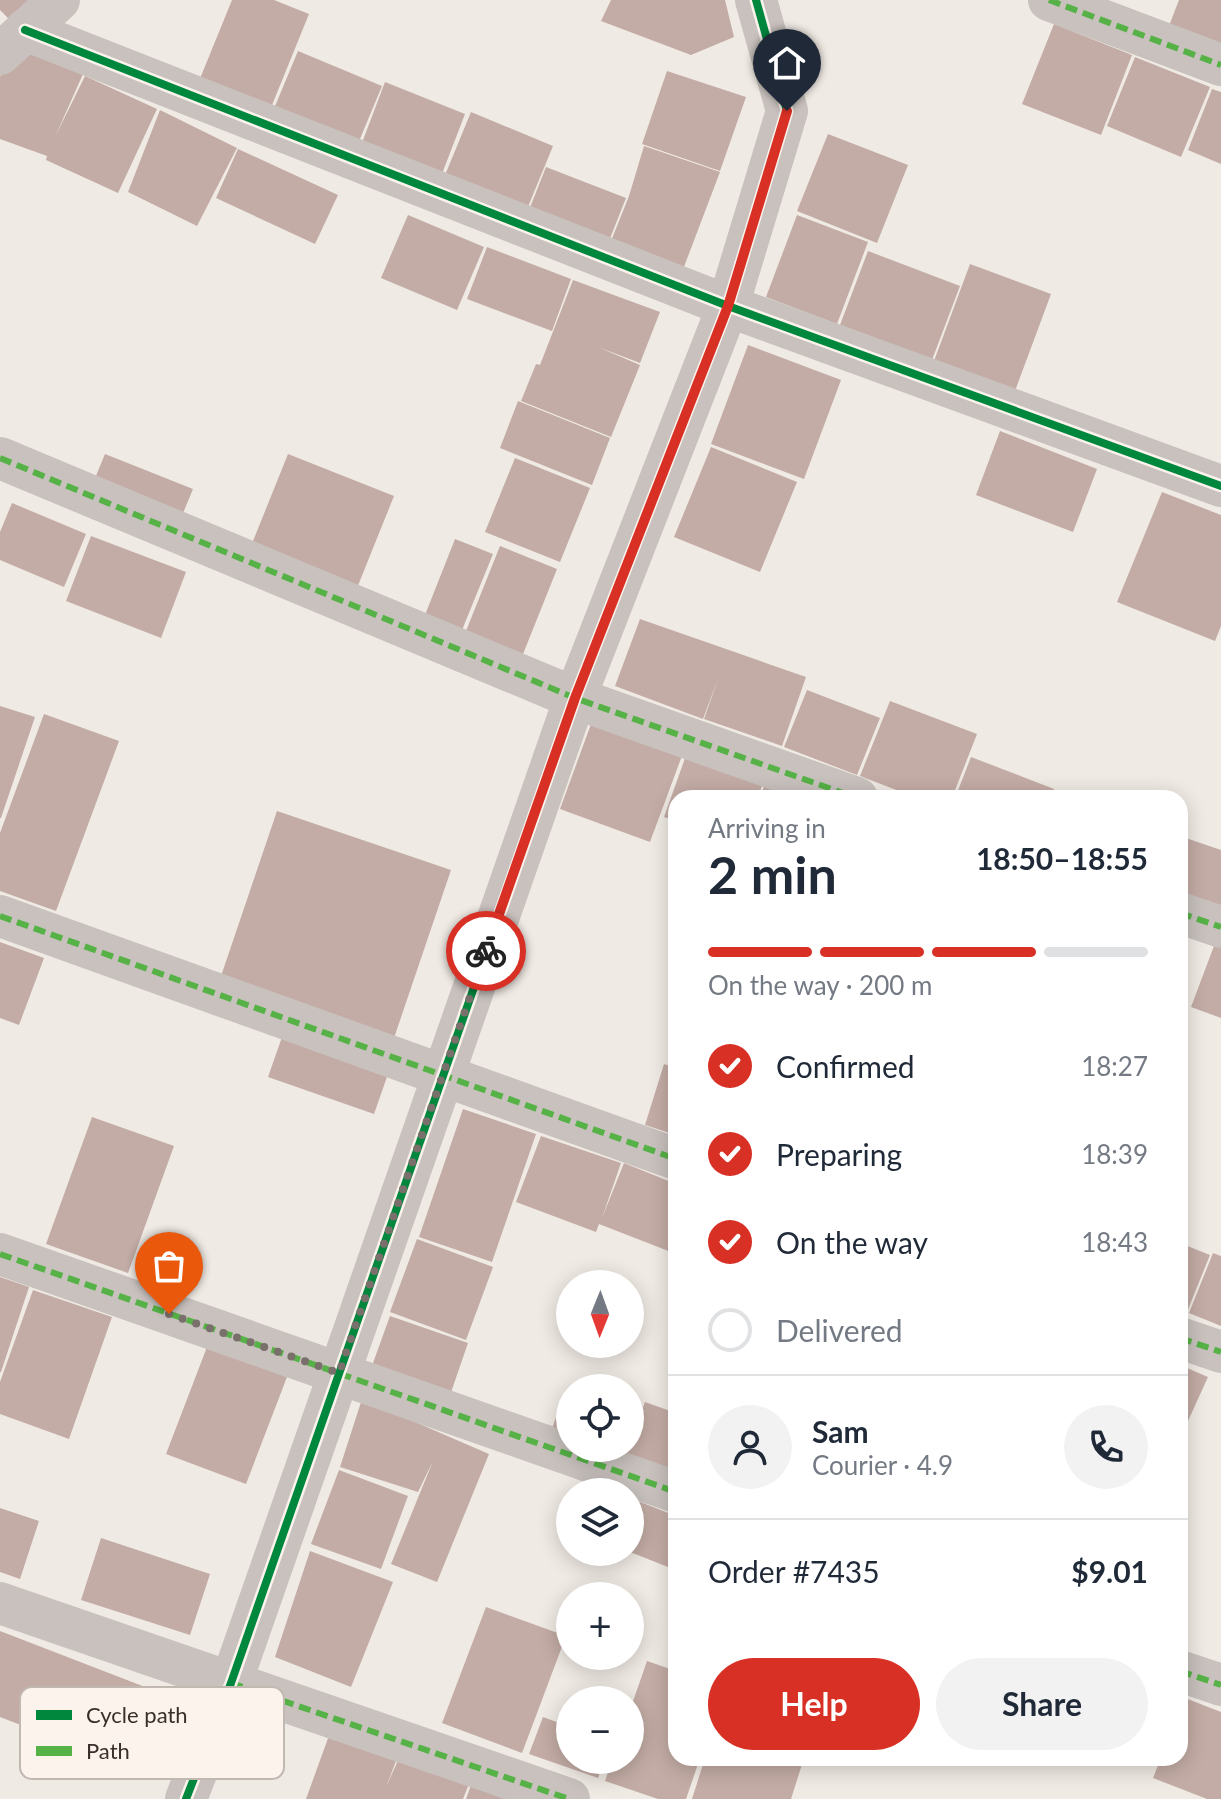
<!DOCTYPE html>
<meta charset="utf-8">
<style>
:root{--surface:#fff;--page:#f2f2f3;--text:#1f2937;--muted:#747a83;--line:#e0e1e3;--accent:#d93025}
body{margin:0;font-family:Lato,sans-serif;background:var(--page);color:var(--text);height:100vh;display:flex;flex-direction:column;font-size:30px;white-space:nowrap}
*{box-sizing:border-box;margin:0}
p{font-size:26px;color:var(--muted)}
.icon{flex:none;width:44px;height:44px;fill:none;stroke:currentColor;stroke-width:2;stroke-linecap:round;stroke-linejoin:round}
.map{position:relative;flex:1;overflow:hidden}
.drawer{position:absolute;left:668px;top:790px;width:520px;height:976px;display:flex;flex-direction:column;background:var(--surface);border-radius:24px;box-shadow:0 4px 20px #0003}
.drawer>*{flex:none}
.needle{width:52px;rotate:181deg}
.tools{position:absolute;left:556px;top:1270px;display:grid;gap:16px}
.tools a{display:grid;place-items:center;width:88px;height:88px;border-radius:50%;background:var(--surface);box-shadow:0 4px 20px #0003;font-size:40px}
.pin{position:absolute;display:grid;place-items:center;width:68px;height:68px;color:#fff;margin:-82px -34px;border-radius:50% 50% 50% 0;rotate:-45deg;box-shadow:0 0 8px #0007}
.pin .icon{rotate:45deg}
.courier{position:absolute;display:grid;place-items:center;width:80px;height:80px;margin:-40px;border:6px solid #d93025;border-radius:50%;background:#fff;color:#222;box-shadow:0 2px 10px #0007}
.summary em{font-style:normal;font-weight:700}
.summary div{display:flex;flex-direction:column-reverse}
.summary{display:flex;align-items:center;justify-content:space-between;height:136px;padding:0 40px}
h1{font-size:52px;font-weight:700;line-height:60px}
.bar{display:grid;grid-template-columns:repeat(4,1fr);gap:12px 8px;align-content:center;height:96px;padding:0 40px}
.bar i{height:10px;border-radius:6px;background:var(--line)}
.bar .active{background:var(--accent)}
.bar p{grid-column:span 4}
.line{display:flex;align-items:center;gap:20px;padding:0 40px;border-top:2px solid var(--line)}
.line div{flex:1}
.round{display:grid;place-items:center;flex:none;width:84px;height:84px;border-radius:42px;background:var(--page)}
ol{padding:0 40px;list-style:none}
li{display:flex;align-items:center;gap:24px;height:88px}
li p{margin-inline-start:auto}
li .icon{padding:8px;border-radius:50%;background:var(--accent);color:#fff;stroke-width:4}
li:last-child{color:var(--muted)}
li i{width:44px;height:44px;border:4px solid var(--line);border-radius:50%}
.primary-button{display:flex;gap:16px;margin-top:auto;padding:16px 40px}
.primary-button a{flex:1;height:92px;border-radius:48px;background:var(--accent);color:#fff;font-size:32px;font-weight:700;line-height:92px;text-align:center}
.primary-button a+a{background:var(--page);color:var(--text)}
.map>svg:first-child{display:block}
.building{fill:#c3aca5}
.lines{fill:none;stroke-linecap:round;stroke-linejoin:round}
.minor{stroke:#c8c1bd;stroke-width:42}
.quiet{stroke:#56b246;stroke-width:6;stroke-dasharray:12 6;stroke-linecap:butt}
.cycleway-casing{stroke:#fbf3ec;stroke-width:13}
.cycleway{stroke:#00873e;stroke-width:8}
.done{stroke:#7a706b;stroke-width:8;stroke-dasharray:0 14.4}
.route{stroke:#d93025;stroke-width:10}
.key{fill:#fbf3ec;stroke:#c1b8b2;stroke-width:2}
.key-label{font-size:22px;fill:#3a2e2a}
</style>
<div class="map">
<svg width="1221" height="1799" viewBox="0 0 1221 1799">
<rect width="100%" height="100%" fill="#f0eae4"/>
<path class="building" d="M0,0h29l-20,19 -9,-9z
M232,0h42l35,14 -39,96 -71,-29z
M611,0h114l9,37 -43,18 -90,-34z
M1179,0h42v52l-54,-21z
M1054,24l78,31 -31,80 -79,-31z
M26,49l57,25 -28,63 30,-61 72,33 -39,84 -72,-33 1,-4 -47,-17v-63z
M298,51l84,35 -25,60 -84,-35z
M1135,57l75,30 -29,70 -74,-31z
M667,71l79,26 -26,74 -78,-27z
M385,82l80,32 -25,65 -80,-31z
M1212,89l9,3v72l-33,-14z
M160,110l77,38 -40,78 -69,-34z
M471,112l82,34 -28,68 -82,-34z
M828,134l80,31 -31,78 -80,-32z
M644,146l76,26 -38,100 -73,-26 20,-50z
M238,149l100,46 -23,49 -99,-46z
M546,167l80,31 -19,48 -80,-31z
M408,215l76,32 -27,63 -76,-32z
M797,215l71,27 -31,82 -71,-27z
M487,247l84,32 -19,52 -85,-32z
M868,251l92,35 -28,74 -92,-35z
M970,264l81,30 -36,97 -81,-30z
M573,280l87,32 -20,51 -42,-16 42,18 -29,72 -90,-36 15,-37 4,1z
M748,345l93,35 -37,99 -93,-35z
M518,401l92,37 -18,47 -92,-37z
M1000,431l97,38 -24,63 -97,-37z
M711,447l86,35 -37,90 -86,-35z
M105,454l88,35 -12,29 -88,-35z
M288,454l106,42 -37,92 -106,-42z
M515,458l75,30 -30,74 -75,-30z
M1162,492l59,23v111l-6,15 -98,-39z
M12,503l74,31 -22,53 -64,-27v-28z
M91,536l95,36 -25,66 -95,-37z
M455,539l38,15 -31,76 -37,-15z
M500,546l57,23 -34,85 -57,-23z
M640,619l166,58 -24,69 -78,-27 15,-43 -16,43 -88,-33z
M807,690l73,28 -23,57 -73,-28z
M890,701l87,33 -25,64h-35l-57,-22z
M0,706l35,11 -34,101h-1z
M595,713l91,32 -36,97 -90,-33z
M44,714l75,27 -63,170 -56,-20v-58z
M689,747l77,26 -8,25h-82v23l-12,-4z
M971,757l83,32 -3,9h-96z
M768,775l65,23h-73z
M277,811l174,59 -57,168 -174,-59z
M1180,836l41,14v58l-41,-14z
M1217,938l4,2v78l-30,-11z
M0,942l44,16 -25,67 -19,-7z
M282,1037l106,37 -14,40 -106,-37z
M664,1064l12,4v67l-31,-10z
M463,1109l73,25 -44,128 -73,-25z
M92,1117l82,29 -46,127 -82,-29z
M541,1136l80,27 -19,55 22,-55 52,21v70l-77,-30 -3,8 -80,-30z
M417,1239l76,28 -27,73 -76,-28z
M1180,1243l30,12 -23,57 -7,-2z
M1213,1253l8,3v70l-32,-13z
M0,1277l29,10 -28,85h-1z
M33,1290l79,27 -43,122 -69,-25v-32z
M390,1316l78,27 -20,58 -79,-27z
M207,1347l80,30 -41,107 -80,-30z
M1180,1365l28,12 -25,55 -3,-2z
M563,1396l7,3v37l-18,-7z
M362,1399l127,55 -52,128 -46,-18 42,-103 -15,31 -78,-25z
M645,1402l31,11v59l-50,-17z
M339,1470l69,26 -27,73 -70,-25z
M630,1498l46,18v31l-8,20 -38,-15z
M0,1508l39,13 -19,58 -20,-7z
M101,1538l109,36 -20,61 -109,-35z
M310,1551l83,31 -42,105 -76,-30z
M486,1607l80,29 -44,117 -80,-30z
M0,1631l171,66 -30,75 -100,-40 13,-34 -15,34 -39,-15z
M647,1661l29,10v87h24l-14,41h-28l-53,-18 7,-21h18v-50z
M1185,1698l36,14v87h-14l-54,-21 8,-20h19v-47z
M543,1717l27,10v33h35l-7,18 -69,-24z
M331,1730l67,26 -12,31 14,-31 69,28 -6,15h-157z
M705,1758h99l-13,41h-99z
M471,1785l40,14h-45z"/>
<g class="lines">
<path class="minor" d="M1049,0l172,65
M25,30l703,276 493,180
M0,54l59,-54
M0,458l575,240 282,100
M1180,913l41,14
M0,916l676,243
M0,1254l676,238
M1180,1338l41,14
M0,1603l569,196
M1180,1671l41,14
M186,1799l45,-116 344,-985 153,-392 59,-195 -31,-111"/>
<path class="quiet" d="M1049,0l172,65
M0,458l575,240 282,100
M1180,913l41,14
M0,916l676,243
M0,1254l676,238
M1180,1338l41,14
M1180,1671l41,14
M231,1683l338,116"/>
<defs>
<path id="cycleway" d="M25,30l703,276 493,180
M186,1799l45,-116 344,-985 153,-392 59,-195 -31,-111"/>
</defs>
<use href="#cycleway" class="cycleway-casing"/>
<use href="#cycleway" class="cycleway"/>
</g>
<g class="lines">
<path class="done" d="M169,1314l170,59 147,-422"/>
<path class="route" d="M486,951l89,-253 153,-392 59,-195"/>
</g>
<rect x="20" y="1687" width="264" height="92" rx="12" class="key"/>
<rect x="36" y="1710" width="36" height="10" fill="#00873e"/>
<rect x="36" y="1746" width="36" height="10" fill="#56b246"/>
<g class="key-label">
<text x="86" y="1723">Cycle path</text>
<text x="86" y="1759">Path</text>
</g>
</svg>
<div class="tools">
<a><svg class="needle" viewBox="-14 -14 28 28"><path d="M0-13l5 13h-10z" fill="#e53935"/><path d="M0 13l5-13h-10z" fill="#747a83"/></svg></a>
<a><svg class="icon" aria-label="locate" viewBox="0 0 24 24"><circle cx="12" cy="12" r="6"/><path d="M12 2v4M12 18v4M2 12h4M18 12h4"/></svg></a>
<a><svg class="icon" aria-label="layers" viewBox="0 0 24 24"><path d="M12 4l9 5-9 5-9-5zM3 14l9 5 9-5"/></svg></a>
<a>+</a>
<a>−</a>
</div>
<div class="pin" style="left:169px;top:1314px;background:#ea580c"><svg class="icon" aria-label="bag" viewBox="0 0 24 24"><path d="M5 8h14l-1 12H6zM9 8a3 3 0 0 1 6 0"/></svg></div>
<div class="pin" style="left:787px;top:111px;background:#1f2937"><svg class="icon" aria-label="home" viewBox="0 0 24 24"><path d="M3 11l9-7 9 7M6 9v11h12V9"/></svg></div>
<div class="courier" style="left:486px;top:951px"><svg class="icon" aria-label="bike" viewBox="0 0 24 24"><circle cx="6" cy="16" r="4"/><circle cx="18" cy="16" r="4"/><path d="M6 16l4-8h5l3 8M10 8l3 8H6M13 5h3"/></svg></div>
<section class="drawer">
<div class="summary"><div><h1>2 min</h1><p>Arriving in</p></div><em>18:50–18:55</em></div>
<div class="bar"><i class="active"></i><i class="active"></i><i class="active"></i><i></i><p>On the way · 200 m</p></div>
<ol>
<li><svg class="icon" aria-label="check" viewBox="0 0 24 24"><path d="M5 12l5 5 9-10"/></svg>Confirmed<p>18:27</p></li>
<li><svg class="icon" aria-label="check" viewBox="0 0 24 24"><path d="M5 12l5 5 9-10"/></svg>Preparing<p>18:39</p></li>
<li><svg class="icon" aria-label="check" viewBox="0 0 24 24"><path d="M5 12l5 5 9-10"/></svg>On the way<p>18:43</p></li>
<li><i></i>Delivered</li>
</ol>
<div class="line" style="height:144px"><a class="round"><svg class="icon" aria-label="person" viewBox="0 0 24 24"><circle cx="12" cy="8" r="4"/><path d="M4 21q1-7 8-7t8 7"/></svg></a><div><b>Sam</b><p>Courier · 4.9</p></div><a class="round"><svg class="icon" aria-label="phone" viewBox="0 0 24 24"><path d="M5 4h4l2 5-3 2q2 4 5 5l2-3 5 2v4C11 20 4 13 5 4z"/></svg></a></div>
<div class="line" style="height:104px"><div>Order #7435</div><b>$9.01</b></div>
<div class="primary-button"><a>Help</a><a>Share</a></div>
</section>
</div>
